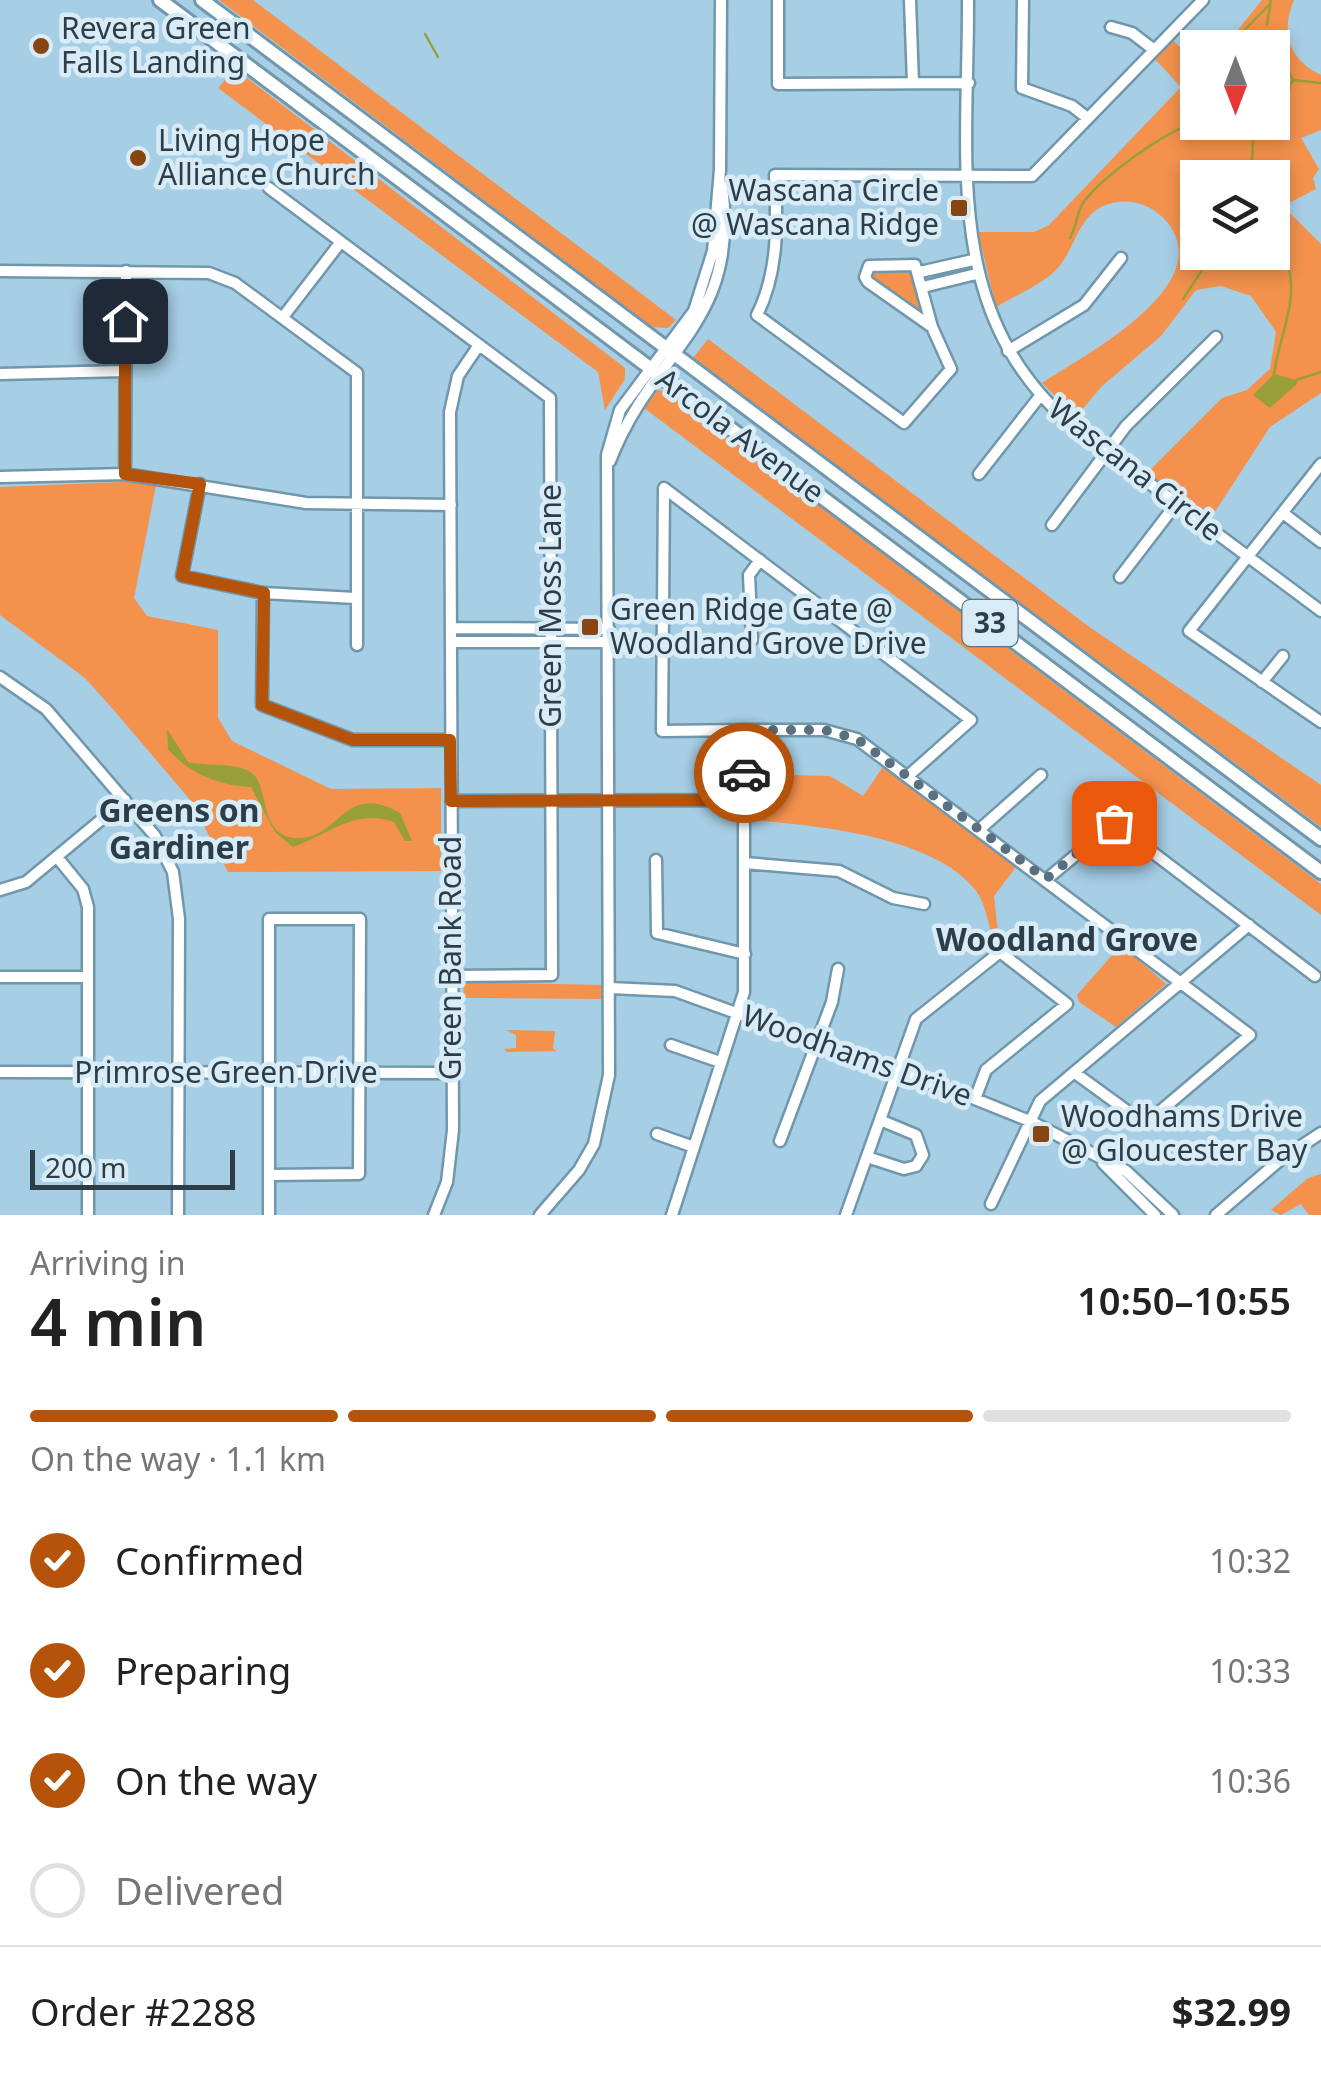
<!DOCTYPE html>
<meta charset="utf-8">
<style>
:root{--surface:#fff;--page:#f6f6f6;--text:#222;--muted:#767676;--line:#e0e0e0;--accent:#b45309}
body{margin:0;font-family:"Noto Sans",sans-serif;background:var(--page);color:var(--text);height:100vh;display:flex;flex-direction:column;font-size:38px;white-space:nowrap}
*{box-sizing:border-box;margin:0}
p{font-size:32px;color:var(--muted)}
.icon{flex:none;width:55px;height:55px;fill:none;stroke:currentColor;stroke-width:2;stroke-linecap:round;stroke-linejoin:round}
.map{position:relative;height:1215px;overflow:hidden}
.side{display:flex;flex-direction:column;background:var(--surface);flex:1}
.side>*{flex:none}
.needle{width:65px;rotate:180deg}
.tools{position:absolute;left:1180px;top:30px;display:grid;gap:20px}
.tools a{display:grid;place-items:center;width:110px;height:110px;border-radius:0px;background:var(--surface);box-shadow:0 5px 15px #0003;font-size:50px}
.scale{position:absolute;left:30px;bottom:25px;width:205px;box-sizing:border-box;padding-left:10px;border:5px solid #2e3e48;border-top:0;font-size:28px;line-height:35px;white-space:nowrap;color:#2e3e48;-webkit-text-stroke:8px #d8ecf7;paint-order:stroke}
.pin{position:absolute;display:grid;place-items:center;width:85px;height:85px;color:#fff;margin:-42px;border-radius:20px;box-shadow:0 5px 15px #0006}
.courier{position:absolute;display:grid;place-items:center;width:100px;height:100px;margin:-50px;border:8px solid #b45309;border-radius:50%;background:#fff;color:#222;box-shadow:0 2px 12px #0007}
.head em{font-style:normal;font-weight:600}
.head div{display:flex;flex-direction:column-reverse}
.head{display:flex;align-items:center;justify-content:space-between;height:170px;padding:0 30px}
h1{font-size:65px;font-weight:600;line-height:75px}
.bar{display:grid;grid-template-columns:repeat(4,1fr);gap:15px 10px;align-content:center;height:120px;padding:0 30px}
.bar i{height:12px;border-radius:8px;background:var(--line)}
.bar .on{background:var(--accent)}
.bar p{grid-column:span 4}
.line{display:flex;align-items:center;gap:25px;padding:0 30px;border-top:2px solid var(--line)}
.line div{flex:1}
ol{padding:0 30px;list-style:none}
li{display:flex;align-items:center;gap:30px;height:110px}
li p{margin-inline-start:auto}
li .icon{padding:10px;border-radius:50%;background:var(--accent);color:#fff;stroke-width:4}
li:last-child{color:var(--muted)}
li i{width:55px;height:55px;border:5px solid var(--line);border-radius:50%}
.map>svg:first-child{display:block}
.green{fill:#f3914d;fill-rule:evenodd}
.water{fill:#989f3a}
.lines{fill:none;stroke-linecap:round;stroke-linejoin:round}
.stream{stroke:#989f3a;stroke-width:2.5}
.minor-casing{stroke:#7097ac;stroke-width:15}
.major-casing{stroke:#7097ac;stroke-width:18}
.minor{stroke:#fff;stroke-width:10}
.major{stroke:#fff;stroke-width:12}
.done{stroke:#58707f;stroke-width:10;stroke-dasharray:0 18}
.route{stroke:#b45309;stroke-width:12}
.poi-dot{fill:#874512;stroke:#d8ecf7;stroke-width:4}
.labels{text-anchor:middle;stroke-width:9;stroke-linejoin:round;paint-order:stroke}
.shield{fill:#d8ecf7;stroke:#61727c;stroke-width:2.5}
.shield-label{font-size:28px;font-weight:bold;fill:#2e3e48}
.poi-label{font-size:30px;fill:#2e3e48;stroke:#d8ecf7;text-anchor:start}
.street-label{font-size:30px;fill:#2e3e48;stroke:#d8ecf7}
.neighbourhood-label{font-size:32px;font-weight:bold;fill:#2e3e48;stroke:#d8ecf7}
</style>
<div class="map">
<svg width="1321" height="1215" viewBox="0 0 1321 1215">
<rect width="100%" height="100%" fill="#a6cee5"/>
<path class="green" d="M219,0h34l423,320 -8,8 -16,-1z
M1262,0h32c-14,32 -5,60 27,75v55l-20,8 18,31 -6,9 3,11 -33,17 38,38v149l-51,34 -61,94 -64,-46 77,-77 25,-8 23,-21 6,-37 -25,-36 -30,-10 -25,4 -35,46 -59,50 -26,31 -34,-34c43,-28 177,-98 125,-161 -13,-16 -34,-24 -55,-19 -35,8 -35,46 -57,68 -16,15 -41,25 -59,36l-18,-75h56l15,-7 132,-138 -27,-29 19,-18 24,25 1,57h74v-74l-48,-1zM1198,178h74v74h-74z
M232,72l10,2 383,294v11l-20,31 -7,-38 -380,-284z
M873,271l40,2 7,39 -50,-35z
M708,339l380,287 233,159v42l-628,-469z
M658,390l10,2 653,492v31l-677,-507z
M146,481l10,4 -22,113 13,18 71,14v88l14,23 99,48 110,-1v83l-213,1 -37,-71 -79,-93 -27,-30 -85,-63v-128z
M883,767l133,100 -22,29 5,46 -5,1c-5,-16 -8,-38 -17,-51 -41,-56 -162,-67 -226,-72v-46l79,2 33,20z
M1121,945l45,39 -50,43 -37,-25 -2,-7z
M464,982l140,3v14l-141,-1z
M506,1030l49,1 -2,18 4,2 -50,1 -3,-3 12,-1v-13z
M1321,1174v41h-12l-8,-11 -20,11 -10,-5 37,-32z"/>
<path class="water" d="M1274,374l22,6 1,4 -27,24 -17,-13z
M167,729l21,33c18,5 55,-1 67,14 14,19 6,59 40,62 45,3 48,-58 105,-25l12,28h-7l-11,-19c-38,-14 -67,13 -101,25l-18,-15 -24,-45c-32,-1 -63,-14 -83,-38z"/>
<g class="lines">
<path class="stream" d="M1267,25l4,-25
M425,34l13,23
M1274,42l19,38
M1227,48l43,-44
M1291,84l2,-4 28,3
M1276,100l11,-5 3,-8
M1251,178l3,-56
M1070,238c6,-11 6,-19 10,-29 8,-24 95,-85 118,-87
M1272,238c38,44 9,87 2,136
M1183,299l31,-47
M1296,380l25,-8"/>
<defs>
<path id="minor" d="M778,0v84l191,-1
M910,0l3,83
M968,0c1,156 -28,314 106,427l247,184
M1023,0l-1,88 50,18 14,11
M1111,27l21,6 21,16
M269,188l281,210 2,577 -101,1
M0,271l209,2 26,10 122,90v272
M920,272l53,-12
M923,287l53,-13
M283,317l57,-74
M932,327l-64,-45 -3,-5 4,-11 46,-1 17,62 19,42 -47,54 -147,-108c22,-44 20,-92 18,-140l257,1 171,-176
M1008,351l76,-46 37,-47
M0,374l124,-3
M610,461c44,-114 130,-135 112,-275
M1321,464l-132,167 132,91
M125,474l1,-203
M979,474l61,-78
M0,477l125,-3 181,29 145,2
M200,484l-18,92 81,17 92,5
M1283,513l38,29
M1052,525l74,-99 90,-89
M1120,577l56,-73
M263,593l-1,112 91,35h97
M452,628l157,1
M752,640l-3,-65 11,-15
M452,642h157
M0,677l46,32 109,127 18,36 6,47 -1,296
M1262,682l21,-26
M744,730l-82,1 2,-243 307,232 -63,56
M451,801l293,-1
M980,829l61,-54
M57,857l26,32 5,18v308
M656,860l1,73 88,21
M745,863l94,8 54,27 31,6
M1047,879l67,-56 201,153
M0,890l26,-8 99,-82
M0,977h87
M610,988l65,3 300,108 57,23 94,49 47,44
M671,1045l49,17
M0,1072l452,1
M657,1134l34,12
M780,1141l52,-139 6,-33
M867,1157l37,12 12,-3 7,-11 -7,-20 -36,-15
M1103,1163l52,52
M991,1204l49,-103 209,-176
M269,1215v-296h91l-1,255 -90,1
M434,1215l13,-33 6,-52 -3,-718 8,-36 21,-31
M540,1215l39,-45 15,-26 15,-69 -2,-620 13,-45 74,-99 19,-60 7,-81 1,-170
M672,1215l72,-223v-262h80l33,9 393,296 -105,89 -70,-51
M846,1215l70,-196 84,-67 67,52 -81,66 -11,29
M1216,1215l64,-55 41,-27"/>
<path id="major" d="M160,0l1161,872
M202,0l1119,839"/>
</defs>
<use href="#minor" class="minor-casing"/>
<use href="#major" class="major-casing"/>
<use href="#minor" class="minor"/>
<use href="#major" class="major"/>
</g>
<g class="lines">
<path class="done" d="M744,773v-43h80l33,9 189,140 68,-56"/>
<path class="route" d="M125,321v153l75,10 -18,92 82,17 -2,112 91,35h97l1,61 293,-1v-27"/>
</g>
<g class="poi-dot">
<circle cx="41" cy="46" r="10"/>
<circle cx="138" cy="158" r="10"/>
<rect x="949" y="198" width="20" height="20" rx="5"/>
<rect x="580" y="617" width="20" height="20" rx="5"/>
<rect x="1031" y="1124" width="20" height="20" rx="5"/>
</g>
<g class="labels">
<rect class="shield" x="962.5" y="600" width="55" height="46" rx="8"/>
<g class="shield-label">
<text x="990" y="633">33</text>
</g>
<g class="poi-label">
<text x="61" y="39">Revera Green<tspan x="61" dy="34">Falls Landing</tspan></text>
<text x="158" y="151">Living Hope<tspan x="158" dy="34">Alliance Church</tspan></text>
<text x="939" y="201" text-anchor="end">Wascana Circle<tspan x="939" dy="34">@ Wascana Ridge</tspan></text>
<text x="610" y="620">Green Ridge Gate @<tspan x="610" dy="34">Woodland Grove Drive</tspan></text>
<text x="1061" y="1127">Woodhams Drive<tspan x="1061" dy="34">@ Gloucester Bay</tspan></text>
</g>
<g class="street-label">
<text transform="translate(740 436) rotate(37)" y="10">Arcola Avenue</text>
<text transform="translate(1135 470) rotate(38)" y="10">Wascana Circle</text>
<text transform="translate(551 606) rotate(-90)" y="10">Green Moss Lane</text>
<text transform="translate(451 958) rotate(-90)" y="10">Green Bank Road</text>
<text transform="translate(857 1056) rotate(20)" y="10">Woodhams Drive</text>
<text x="226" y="1083">Primrose Green Drive</text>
</g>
<g class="neighbourhood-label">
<text x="179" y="822">Greens on<tspan x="179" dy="37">Gardiner</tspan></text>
<text x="1067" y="951">Woodland Grove</text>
</g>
</g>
</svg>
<div class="tools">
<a><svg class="needle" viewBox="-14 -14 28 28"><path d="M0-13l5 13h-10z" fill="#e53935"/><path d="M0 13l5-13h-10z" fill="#767676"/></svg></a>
<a><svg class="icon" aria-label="layers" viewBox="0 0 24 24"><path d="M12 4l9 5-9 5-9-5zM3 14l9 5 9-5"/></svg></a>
</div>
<div class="scale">200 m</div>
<div class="pin" style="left:1114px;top:823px;background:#ea580c"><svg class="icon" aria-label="bag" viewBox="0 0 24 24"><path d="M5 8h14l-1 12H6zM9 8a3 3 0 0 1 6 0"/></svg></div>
<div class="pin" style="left:125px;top:321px;background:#1f2937"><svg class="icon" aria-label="home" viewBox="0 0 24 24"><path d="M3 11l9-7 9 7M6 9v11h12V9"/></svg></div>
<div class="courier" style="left:744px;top:773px"><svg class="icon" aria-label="car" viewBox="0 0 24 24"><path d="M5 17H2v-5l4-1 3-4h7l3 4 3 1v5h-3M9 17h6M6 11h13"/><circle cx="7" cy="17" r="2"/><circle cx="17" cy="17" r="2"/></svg></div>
</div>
<section class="side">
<div class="head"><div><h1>4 min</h1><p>Arriving in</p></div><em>10:50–10:55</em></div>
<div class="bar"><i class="on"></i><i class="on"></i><i class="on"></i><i></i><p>On the way · 1.1 km</p></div>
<ol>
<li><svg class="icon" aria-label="check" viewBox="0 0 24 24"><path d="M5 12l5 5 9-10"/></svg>Confirmed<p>10:32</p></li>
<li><svg class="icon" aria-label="check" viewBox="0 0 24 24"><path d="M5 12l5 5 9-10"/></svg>Preparing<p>10:33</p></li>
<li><svg class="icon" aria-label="check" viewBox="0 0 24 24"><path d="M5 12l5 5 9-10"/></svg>On the way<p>10:36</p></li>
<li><i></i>Delivered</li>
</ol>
<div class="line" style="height:130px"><div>Order #2288</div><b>$32.99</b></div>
</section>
